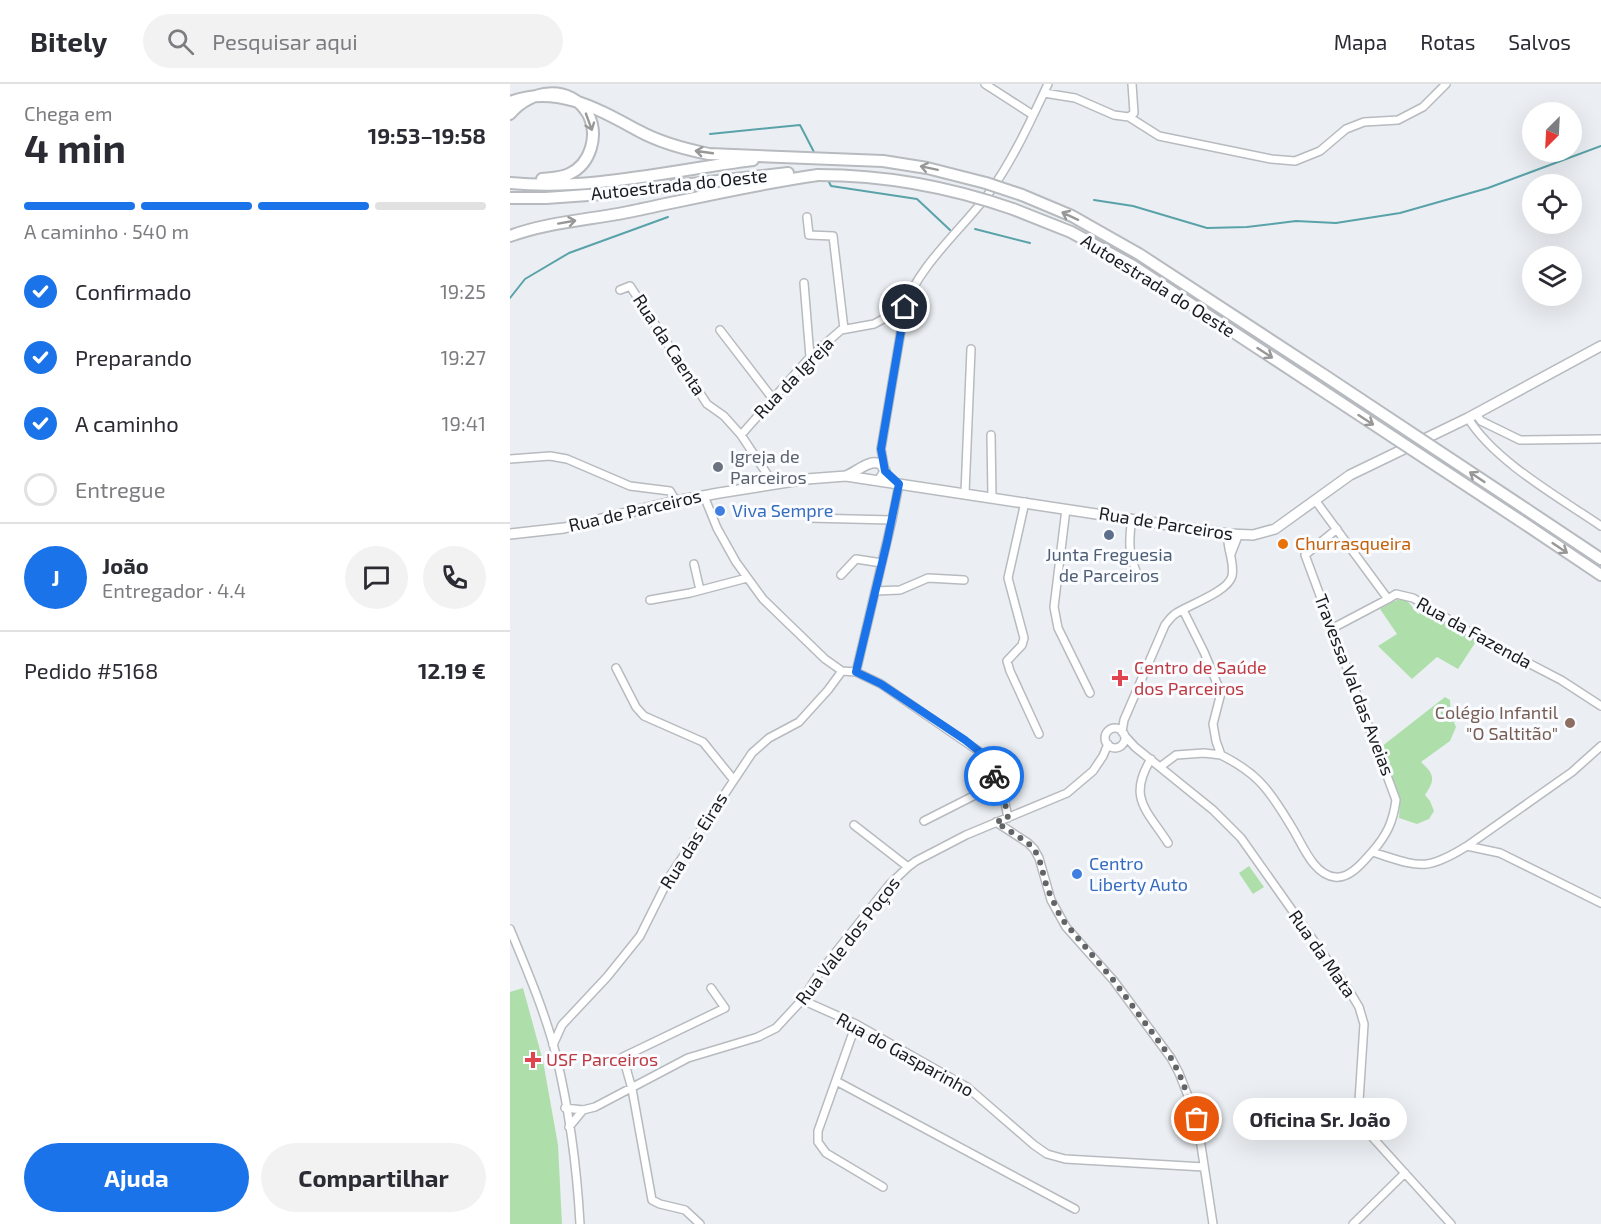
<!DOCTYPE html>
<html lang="pt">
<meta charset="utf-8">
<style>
:root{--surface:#fff;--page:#f2f2f3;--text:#2b2b33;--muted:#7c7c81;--line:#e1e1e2;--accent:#1a73e8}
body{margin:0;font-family:"Exo 2",sans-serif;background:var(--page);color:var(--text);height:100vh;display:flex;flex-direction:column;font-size:22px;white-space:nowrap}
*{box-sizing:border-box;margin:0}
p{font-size:20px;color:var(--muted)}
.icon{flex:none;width:33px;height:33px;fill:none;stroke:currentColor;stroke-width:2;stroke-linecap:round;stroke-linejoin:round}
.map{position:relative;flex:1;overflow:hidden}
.details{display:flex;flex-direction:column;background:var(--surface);width:510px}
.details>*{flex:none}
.needle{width:39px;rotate:204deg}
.tools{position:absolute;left:1012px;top:18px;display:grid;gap:12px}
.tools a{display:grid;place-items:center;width:60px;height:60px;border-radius:50%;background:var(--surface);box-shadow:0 6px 24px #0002;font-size:30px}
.pin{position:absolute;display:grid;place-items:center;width:51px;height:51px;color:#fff;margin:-26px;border:3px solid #fff;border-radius:50%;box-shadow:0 2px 6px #0007}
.courier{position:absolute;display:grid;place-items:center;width:60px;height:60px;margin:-30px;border:4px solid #1a73e8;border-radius:50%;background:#fff;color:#222;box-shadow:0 2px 8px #0007}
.bubble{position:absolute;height:42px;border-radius:21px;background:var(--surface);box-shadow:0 6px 24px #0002;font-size:20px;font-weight:700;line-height:42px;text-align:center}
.overview em{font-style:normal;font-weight:700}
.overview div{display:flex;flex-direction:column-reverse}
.overview{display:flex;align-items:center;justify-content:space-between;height:102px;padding:0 24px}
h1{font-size:39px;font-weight:700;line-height:45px}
.bar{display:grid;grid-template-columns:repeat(4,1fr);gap:9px 6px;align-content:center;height:72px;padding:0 24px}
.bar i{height:8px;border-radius:4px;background:var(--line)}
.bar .selected{background:var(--accent)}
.bar p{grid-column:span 4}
.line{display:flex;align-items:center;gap:15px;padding:0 24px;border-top:2px solid var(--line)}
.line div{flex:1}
.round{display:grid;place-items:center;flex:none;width:63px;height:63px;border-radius:32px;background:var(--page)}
ol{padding:0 24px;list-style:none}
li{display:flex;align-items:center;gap:18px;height:66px}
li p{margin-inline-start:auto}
li .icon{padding:6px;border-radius:50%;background:var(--accent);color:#fff;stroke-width:4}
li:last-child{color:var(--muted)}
li i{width:33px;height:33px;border:3px solid var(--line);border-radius:50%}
.action{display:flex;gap:12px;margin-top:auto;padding:12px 24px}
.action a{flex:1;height:69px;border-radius:36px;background:var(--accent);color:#fff;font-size:24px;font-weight:700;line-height:69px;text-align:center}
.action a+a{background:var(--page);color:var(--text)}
header{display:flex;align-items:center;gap:36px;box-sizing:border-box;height:84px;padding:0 30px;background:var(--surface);border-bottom:2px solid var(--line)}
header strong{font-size:28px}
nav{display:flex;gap:33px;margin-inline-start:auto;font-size:21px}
.search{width:420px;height:54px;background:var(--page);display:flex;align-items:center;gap:15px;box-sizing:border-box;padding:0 21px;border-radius:33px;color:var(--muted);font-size:22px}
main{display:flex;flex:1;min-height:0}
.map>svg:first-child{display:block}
.green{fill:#aedeaa}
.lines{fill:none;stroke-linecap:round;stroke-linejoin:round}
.stream{stroke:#59a2a9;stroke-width:2}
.minor-casing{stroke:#b7bbbf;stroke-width:10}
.major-casing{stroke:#b7bbbf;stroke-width:12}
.highway-casing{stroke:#b7bbbf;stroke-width:14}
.minor{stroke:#fff;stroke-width:7}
.major{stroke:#fff;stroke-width:9}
.highway{stroke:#fff;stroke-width:10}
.highway-bridge-casing{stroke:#b7bbbf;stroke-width:14;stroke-linecap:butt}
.highway-bridge{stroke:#fff;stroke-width:10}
.oneway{stroke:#989899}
.done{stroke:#626567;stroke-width:6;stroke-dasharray:0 10.8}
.route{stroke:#1a73e8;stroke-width:8}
.worship-dot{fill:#6b7280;stroke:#fafcff;stroke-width:2}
.shop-dot{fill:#3f7fe0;stroke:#fafcff;stroke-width:2}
.service-dot{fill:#5c6f8a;stroke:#fafcff;stroke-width:2}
.food-dot{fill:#e8710a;stroke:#fafcff;stroke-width:2}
.health-dot{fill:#e0444e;stroke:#fafcff;stroke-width:2}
.education-dot{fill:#8d6e63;stroke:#fafcff;stroke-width:2}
.labels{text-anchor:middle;stroke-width:6;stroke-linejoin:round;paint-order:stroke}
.street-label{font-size:18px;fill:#191a1c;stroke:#fafcff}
.worship-label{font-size:18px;fill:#5b616d;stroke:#fafcff;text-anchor:start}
.shop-label{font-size:18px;fill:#366cbe;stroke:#fafcff;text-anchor:start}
.food-label{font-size:18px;fill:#c56008;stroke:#fafcff;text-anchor:start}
.service-label{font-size:18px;fill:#4e5e75;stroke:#fafcff}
.health-label{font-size:18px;fill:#be3a42;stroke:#fafcff;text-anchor:start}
.education-label{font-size:18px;fill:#785e54;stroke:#fafcff;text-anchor:end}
</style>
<header>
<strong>Bitely</strong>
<div class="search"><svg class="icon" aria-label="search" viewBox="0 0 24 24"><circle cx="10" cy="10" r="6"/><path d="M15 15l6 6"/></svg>Pesquisar aqui</div>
<nav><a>Mapa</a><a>Rotas</a><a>Salvos</a></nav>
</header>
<main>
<section class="details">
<div class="overview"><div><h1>4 min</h1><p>Chega em</p></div><em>19:53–19:58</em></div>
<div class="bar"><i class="selected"></i><i class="selected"></i><i class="selected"></i><i></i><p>A caminho · 540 m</p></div>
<ol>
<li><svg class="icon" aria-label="check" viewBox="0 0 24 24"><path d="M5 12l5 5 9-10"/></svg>Confirmado<p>19:25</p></li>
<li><svg class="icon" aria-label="check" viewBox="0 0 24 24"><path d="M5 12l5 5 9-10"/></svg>Preparando<p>19:27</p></li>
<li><svg class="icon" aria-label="check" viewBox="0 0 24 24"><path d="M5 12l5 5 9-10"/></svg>A caminho<p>19:41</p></li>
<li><i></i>Entregue</li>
</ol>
<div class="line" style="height:108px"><b class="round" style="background:var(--accent);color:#fff">J</b><div><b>João</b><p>Entregador · 4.4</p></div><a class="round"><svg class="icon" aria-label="chat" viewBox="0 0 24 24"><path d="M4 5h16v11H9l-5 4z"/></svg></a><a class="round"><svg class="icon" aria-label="phone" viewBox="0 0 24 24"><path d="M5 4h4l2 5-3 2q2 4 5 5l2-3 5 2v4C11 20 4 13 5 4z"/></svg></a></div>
<div class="line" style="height:78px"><div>Pedido #5168</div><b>12.19 €</b></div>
<div class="action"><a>Ajuda</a><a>Compartilhar</a></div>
</section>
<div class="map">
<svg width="1091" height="1140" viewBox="0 0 1091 1140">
<rect width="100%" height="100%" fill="#ebeff3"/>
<path class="green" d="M895,514l13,16 10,-5 49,31 -19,29 -21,-12 -25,22 -34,-33 19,-12 -17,-25 14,-8z
M935,613l5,3 1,15 5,12 -6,14 -29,21c13,12 15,17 4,33l5,6 4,10 -5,8 -12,5 -18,-6 1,-19 -19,-52z
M739,782l15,21 -11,7 -14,-21z
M13,904l20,73 15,84 4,79h-52v-232z"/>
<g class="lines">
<path class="stream" d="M200,50l90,-9 15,29
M317,94l4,8 86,13 33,31
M584,116l39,6 74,22 40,-1 49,-6 40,2 64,-10 88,-25 113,-42
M465,145l55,14
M0,214l15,-19 44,-26 99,-36"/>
<defs>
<path id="minor" d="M475,0l48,31
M534,9l31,5 39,17 15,2 30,19 112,23 24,2 25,-10 26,-22 18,-7 34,-2 25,-13 23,-23
M619,33l5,-4 -2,-29
M297,133l2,18 24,1 11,93
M294,199l6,74
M110,206l10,-4 77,118 17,12 17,19
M210,246l53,69
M966,330l5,7 39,19 81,-1
M958,334c26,43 92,80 133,108
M481,351l1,62
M0,375l40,-3 17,3 63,27 40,5 6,10
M374,382l-3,-17 24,-142c12,-40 59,-80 84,-114 24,-33 42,-73 59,-109
M260,401l-3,-11 -26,-39 69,-78 31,-27 33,-6 31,-17
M455,409l6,-144
M194,412l13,32 19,34 27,37 62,60 17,12 14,1 25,12 99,68 24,46 4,20
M805,416l73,99 8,-5 17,4 67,40 81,42 40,26
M515,418l-17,76 16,60 -2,7 -15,16 3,10 29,63
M556,425l-12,98 4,21 32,65
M299,434l83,2
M622,435c-4,23 -3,38 7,59
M827,445l-32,26 91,245c-3,22 -9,35 -24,52
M721,470l7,-18
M184,480l6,26
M331,491l15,-16 26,4
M365,507l25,-1 28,-12 36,2
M140,516l40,-7 57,-15
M673,526l21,42 17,41 -8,31 3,17 5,14c14,7 27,15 38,26 13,13 23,30 32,45 11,17 22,49 44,51 15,2 28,-15 37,-25 46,14 52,21 95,-6l33,7 101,50
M823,544l55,-29
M106,584l20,39 8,9 59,26 30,37
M346,588l36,-152 7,-36
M595 654a10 10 0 1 1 20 0a10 10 0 1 1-20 0Z
M612,648l2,-12 41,-95c3,-4 6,-8 10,-11 13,-9 53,-22 57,-38 3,-15 -6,-28 -4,-42
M614,651l11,12 78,63 28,28 109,154 9,15 5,17 -5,77 4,22 10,15 78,86
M641,675c-24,39 -4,51 17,84
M650,683l16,-12 28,-2 17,2
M414,737l73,-37
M486,738l32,21 6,6 5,9 12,42 15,27 48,54 57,77 8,15 18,46 16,105
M344,741l54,42
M957,762l105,-74 29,-26
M0,845c17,41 35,83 46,126 13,54 21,114 24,169
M292,916l54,24 111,63 67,58 13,9 18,5 139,8
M346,940l-38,107v11l8,11 57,34
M43,961l9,-20 45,-48 33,-41 30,-60 82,-123 17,-15 30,-16 29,-32 14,-19
M326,997l239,128
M55,1024l18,2 12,-3 93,-49 70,-21 18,-9 26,-28 18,-28 69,-87 19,-18 8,-6 50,-26 101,-42 26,-22 10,-15 5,-12
M59,1043l14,-17
M190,1140l-15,-14 -25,-6 -8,-4 -20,-111 -9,-32 102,-49 -14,-20
M843,1140l52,-51"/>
<path id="major" d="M336,392c12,-5 23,-17 35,-12l4,7 -6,10
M0,450l54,-6 112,-27 43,-8 88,-14 39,-3 382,58 25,1 22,-6 75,-54 118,-57 133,-72"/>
<path id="highway" d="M0,18c46,-18 88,7 129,29 22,12 45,18 70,23l174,7 44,7 59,15
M0,30c20,-25 60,-30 78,0 11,21 3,50 -19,60 -8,4 -18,4 -27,5
M0,99c81,8 163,-13 243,-23
M512,111l50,21 67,38 185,121
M0,114h36l56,-4 186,-21
M503,125l58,23 62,34 184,121
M0,152c38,-14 78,-16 118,-24 63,-13 126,-28 190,-37
M1016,425l75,50
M1009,436l82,55"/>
</defs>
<use href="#minor" class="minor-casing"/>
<use href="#major" class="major-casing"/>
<use href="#highway" class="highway-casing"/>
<use href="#minor" class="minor"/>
<use href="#major" class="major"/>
<use href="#highway" class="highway"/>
<defs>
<path id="highway-bridge" d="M308,91c67,0 132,12 195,34
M476,99l36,12
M814,291l202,134
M807,303l202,133"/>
</defs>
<use href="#highway-bridge" class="highway-bridge-casing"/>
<use href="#highway-bridge" class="highway-bridge"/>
</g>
<defs><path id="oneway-shaft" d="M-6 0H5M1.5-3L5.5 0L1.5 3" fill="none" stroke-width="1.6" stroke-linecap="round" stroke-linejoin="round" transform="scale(1.5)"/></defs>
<g class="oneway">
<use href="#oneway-shaft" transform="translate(79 38) rotate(70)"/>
<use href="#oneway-shaft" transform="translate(194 68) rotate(-172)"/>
<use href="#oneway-shaft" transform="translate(419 84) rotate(-168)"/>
<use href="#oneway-shaft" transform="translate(560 132) rotate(-155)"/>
<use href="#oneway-shaft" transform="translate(57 138) rotate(-10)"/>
<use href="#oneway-shaft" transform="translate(755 269) rotate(33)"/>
<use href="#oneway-shaft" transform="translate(856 336) rotate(33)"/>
<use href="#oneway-shaft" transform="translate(967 393) rotate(-146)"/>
<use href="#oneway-shaft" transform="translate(1050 464) rotate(34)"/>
</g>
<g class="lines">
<path class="done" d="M484,692l10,22 4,20 -12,4 32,21 6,6 5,9 8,30 14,30 53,63 57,77 8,15 18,46"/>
<path class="route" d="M395,223l-24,142 4,22 14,13 -12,58 -31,130 25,12 84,56 15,12 14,24"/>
</g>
<circle class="worship-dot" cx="208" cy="383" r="6"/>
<g class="shop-dot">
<circle cx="210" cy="427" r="6"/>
<circle cx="567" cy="790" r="6"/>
</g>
<circle class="service-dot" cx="599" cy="451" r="6"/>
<circle class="food-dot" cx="773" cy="460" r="6"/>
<g class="health-dot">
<path d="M607 585h6v6h6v6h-6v6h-6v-6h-6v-6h6z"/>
<path d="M20 967h6v6h6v6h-6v6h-6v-6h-6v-6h6z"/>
</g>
<circle class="education-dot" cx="1060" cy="639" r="6"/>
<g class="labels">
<g class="street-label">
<text transform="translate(169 101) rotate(-6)" y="6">Autoestrada do Oeste</text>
<text transform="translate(648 202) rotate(32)" y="6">Autoestrada do Oeste</text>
<text transform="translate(159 261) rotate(57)" y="6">Rua da Caenta</text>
<text transform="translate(284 294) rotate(-46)" y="6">Rua da Igreja</text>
<text transform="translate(125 427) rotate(-13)" y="6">Rua de Parceiros</text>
<text transform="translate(656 440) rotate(9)" y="6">Rua de Parceiros</text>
<text transform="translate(964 549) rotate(29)" y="6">Rua da Fazenda</text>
<text transform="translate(844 601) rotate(69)" y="6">Travessa Val das Aveias</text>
<text transform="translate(184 757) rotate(-58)" y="6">Rua das Eiras</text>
<text transform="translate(338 857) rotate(-52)" y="6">Rua Vale dos Poços</text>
<text transform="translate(812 870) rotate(55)" y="6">Rua da Mata</text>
<text transform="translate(395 971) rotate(29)" y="6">Rua do Gasparinho</text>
</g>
<g class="worship-label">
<text x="220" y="379">Igreja de<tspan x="220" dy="21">Parceiros</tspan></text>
</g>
<g class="shop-label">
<text x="222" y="433">Viva Sempre</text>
<text x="579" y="786">Centro<tspan x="579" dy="21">Liberty Auto</tspan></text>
</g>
<g class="food-label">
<text x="785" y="466">Churrasqueira</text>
</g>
<g class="service-label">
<text x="599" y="477">Junta Freguesia<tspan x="599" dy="21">de Parceiros</tspan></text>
</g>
<g class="health-label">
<text x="624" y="590">Centro de Saúde<tspan x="624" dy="21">dos Parceiros</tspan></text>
<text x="36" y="982">USF Parceiros</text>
</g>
<g class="education-label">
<text x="1048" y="635">Colégio Infantil<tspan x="1048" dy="21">"O Saltitão"</tspan></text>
</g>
</g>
</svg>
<div class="tools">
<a><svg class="needle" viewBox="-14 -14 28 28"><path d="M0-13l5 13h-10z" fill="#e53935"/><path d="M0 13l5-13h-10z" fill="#7c7c81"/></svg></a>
<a><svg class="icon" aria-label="locate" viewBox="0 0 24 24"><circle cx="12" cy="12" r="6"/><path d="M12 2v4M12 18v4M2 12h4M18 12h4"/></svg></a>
<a><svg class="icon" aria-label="layers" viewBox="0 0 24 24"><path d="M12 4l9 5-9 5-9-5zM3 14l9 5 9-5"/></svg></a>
</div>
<div class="pin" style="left:687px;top:1035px;background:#ea580c"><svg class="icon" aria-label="bag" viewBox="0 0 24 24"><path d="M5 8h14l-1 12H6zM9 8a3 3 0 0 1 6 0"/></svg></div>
<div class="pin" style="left:395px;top:223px;background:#1f2937"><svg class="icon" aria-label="home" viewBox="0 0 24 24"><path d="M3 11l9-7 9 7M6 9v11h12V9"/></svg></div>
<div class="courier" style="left:484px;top:692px"><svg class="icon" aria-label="bike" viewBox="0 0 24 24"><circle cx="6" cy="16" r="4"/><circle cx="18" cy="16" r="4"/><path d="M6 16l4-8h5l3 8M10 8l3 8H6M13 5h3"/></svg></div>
<div class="bubble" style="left:723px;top:1014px;width:174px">Oficina Sr. João</div>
</div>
</main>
